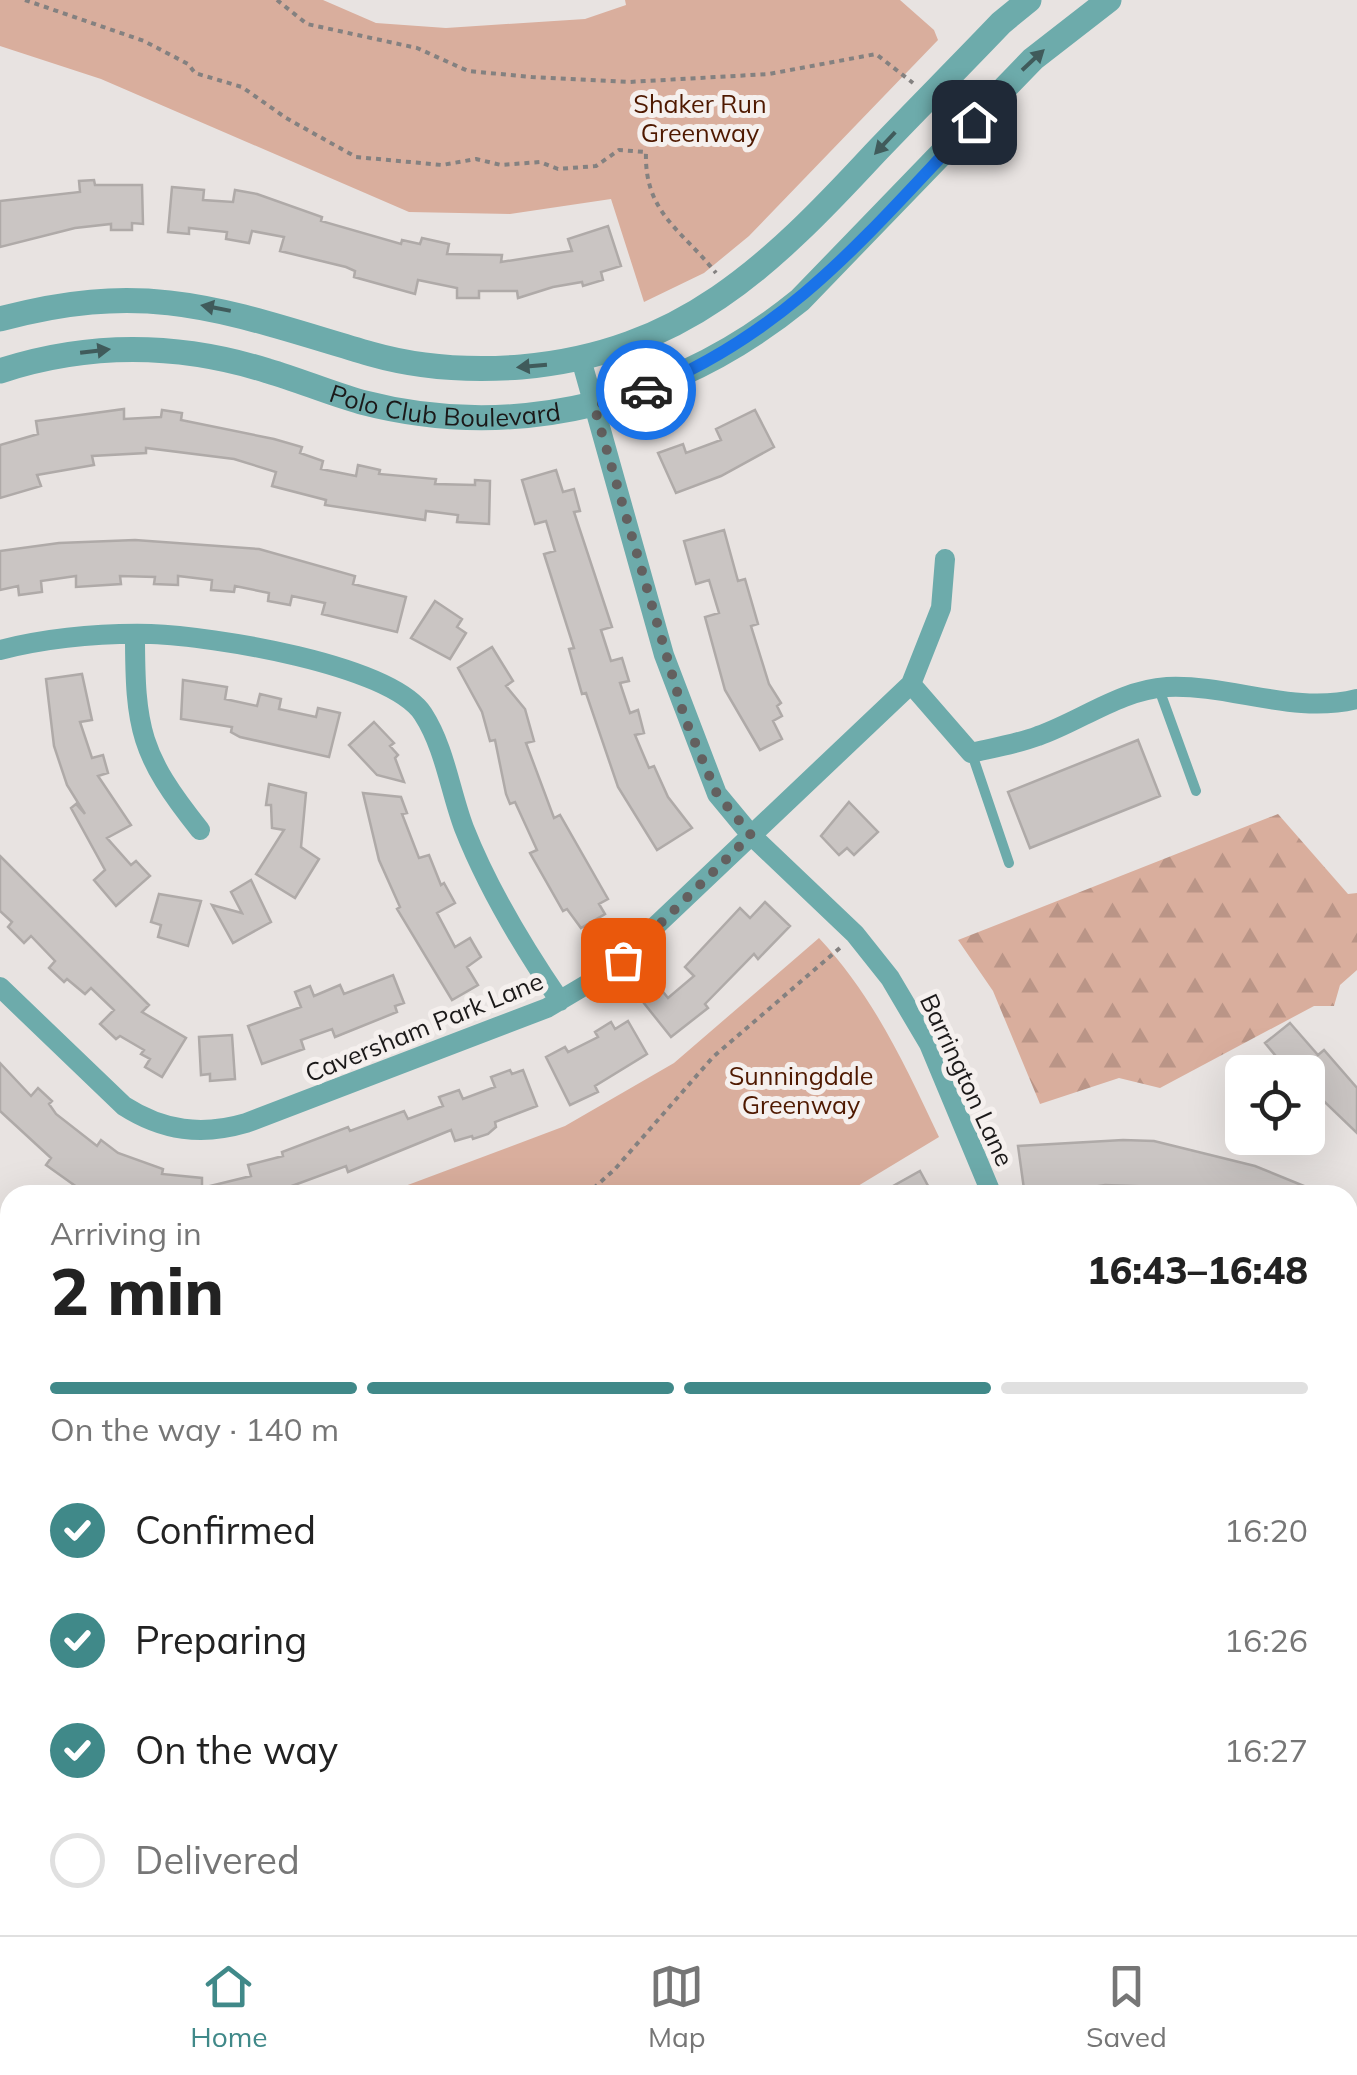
<!DOCTYPE html>
<meta charset="utf-8">
<style>
:root{--surface:#fff;--page:#f2f2f2;--text:#222;--muted:#767676;--line:#e0e0e0;--accent:#408989}
body{margin:0;font-family:Mulish,sans-serif;background:var(--page);color:var(--text);height:100vh;display:flex;flex-direction:column;font-size:38px;white-space:nowrap}
*{box-sizing:border-box;margin:0}
p{font-size:32px;color:var(--muted)}
.icon{flex:none;width:55px;height:55px;fill:none;stroke:currentColor;stroke-width:2;stroke-linecap:round;stroke-linejoin:round}
.map{position:relative;flex:1;overflow:hidden}
.sheet{position:absolute;left:0px;top:1185px;width:1358px;height:750px;display:flex;flex-direction:column;background:var(--surface);border-radius:30px 30px 0 0;box-shadow:0 10px 40px #0002}
.sheet>*{flex:none}
.tools{position:absolute;left:1225px;top:1055px;display:grid;gap:20px}
.tools a{display:grid;place-items:center;width:100px;height:100px;border-radius:15px;background:var(--surface);box-shadow:0 10px 40px #0002;font-size:50px}
.pin{position:absolute;display:grid;place-items:center;width:85px;height:85px;color:#fff;margin:-42px;border-radius:20px;box-shadow:0 5px 15px #0006}
.courier{position:absolute;display:grid;place-items:center;width:100px;height:100px;margin:-50px;border:8px solid #1a73e8;border-radius:50%;background:#fff;color:#222;box-shadow:0 2px 12px #0007}
.head em{font-style:normal;font-weight:800}
.head div{display:flex;flex-direction:column-reverse}
.head{display:flex;align-items:center;justify-content:space-between;height:170px;padding:0 50px}
h1{font-size:65px;font-weight:800;line-height:75px}
.bar{display:grid;grid-template-columns:repeat(4,1fr);gap:15px 10px;align-content:center;height:120px;padding:0 50px}
.bar i{height:12px;border-radius:8px;background:var(--line)}
.bar .current{background:var(--accent)}
.bar p{grid-column:span 4}
ol{padding:0 50px;list-style:none}
li{display:flex;align-items:center;gap:30px;height:110px}
li p{margin-inline-start:auto}
li .icon{padding:10px;border-radius:50%;background:var(--accent);color:#fff;stroke-width:4}
li:last-child{color:var(--muted)}
li i{width:55px;height:55px;border:5px solid var(--line);border-radius:50%}
.tabs{display:flex;justify-content:space-around;align-items:center;height:140px;border-top:2px solid var(--line);background:var(--surface);font-size:28px;color:var(--muted)}
.tabs a{display:grid;justify-items:center;gap:5px}
.tabs .current{color:var(--accent)}
.map>svg:first-child{display:block}
.forest{fill:url(#forest-firs)}
.park{fill:#d9ae9d}
.building{fill:#cac5c3;stroke:#afaaa8;stroke-width:2.5}
.lines{fill:none;stroke-linecap:round;stroke-linejoin:round}
.path{stroke:#848180;stroke-width:4;stroke-dasharray:5 5;stroke-linecap:butt}
.service{stroke:#6dabab;stroke-width:10}
.minor{stroke:#6dabab;stroke-width:20}
.tertiary{stroke:#6dabab;stroke-width:25}
.oneway{fill:#405b5b}
.done{stroke:#63605f;stroke-width:10;stroke-dasharray:0 18}
.route{stroke:#1a73e8;stroke-width:12}
.labels{text-anchor:middle;stroke-width:10;stroke-linejoin:round;paint-order:stroke}
.park-label{font-size:25px;fill:#4f1900;stroke:#f5f0ee}
.street-label{font-size:25px;fill:#1b1919;stroke:#f5f0ee}
</style>
<div class="map">
<svg width="1357" height="1935" viewBox="0 0 1357 1935">
<defs>
<pattern id="forest-firs" width="22" height="20" patternUnits="userSpaceOnUse" patternTransform="scale(2.5)"><rect width="22" height="20" fill="#d9ae9d"/><path d="M5 1l3.5 6h-7zM16 11l3.5 6h-7z" fill="#ba9587"/></pattern>
</defs>
<rect width="100%" height="100%" fill="#e8e3e1"/>
<path class="forest" d="M1278,814l70,80 9,-1v77l-17,15 -6,21h-20l-154,82 -41,-10 -79,26 -47,-113 -35,-51z"/>
<path class="park" d="M0,0h323l53,23 70,5 139,-9 41,-14 -1,-5h275l34,30 4,10 -189,196 -45,37 -60,29 -33,-103 -101,15 -101,-2 -308,-133 -101,-33z
M819,938c55,59 86,127 120,199l-96,58h-462l184,-69 109,-63z
M0,1323h10v188l-10,-1z"/>
<path class="building" d="M94,180l1,5h47l1,39 -11,-1v7h-21v-6l-36,4 -75,19v-46l80,-9 -1,-11z
M172,187l32,3 -1,10 30,2 2,-12 22,4 65,23 -1,4 80,23 1,-4 18,4 2,-6 27,6 -2,10 55,1 -1,7 71,-11 -4,-12 40,-13 13,40 -20,6 2,8 -20,6 -1,-4 -29,5 -35,11 -1,-7h-38v7h-22v-10l-39,-8 -3,14 -61,-17 1,-6 -9,-4 -66,-16 4,-14 -32,-6 -3,12 -23,-4 1,-7 -38,-4v6l-21,-2z
M124,409v10l37,-2 1,-7 20,3 -1,7 93,19 28,8 -2,6 23,8 -2,8 35,7 2,-11 22,5 -1,4 57,5 -1,5 40,1v-5l15,1 -1,43 -32,-2 1,-7 -32,-4 -1,9 -100,-15 1,-5 -54,-14 4,-14 -42,-13 -88,-11v5l-54,3 2,9 -57,10 4,11 -41,12v-53l38,-11 -2,-13z
M755,410l19,37 -53,29 -45,17 -18,-40 25,-9 3,9 35,-13 -5,-11z
M556,470l7,22 11,-3 6,22 -6,1 38,115 -11,3 10,31 11,-3 7,23 -9,2 10,30 8,-3 6,23 -9,2 14,33 5,-2 14,31 24,31 -35,22 -39,-63 -32,-94 -4,1 -13,-45 5,-1 -30,-94 11,-3 -9,-30 -11,3 -13,-44z
M724,530l14,51 7,-2 13,45 -7,2 18,58 12,19 -4,3 5,10 -9,5 9,18 -22,11 -35,-60 -20,-73 14,-4 -10,-33 -13,4 -12,-43z
M135,540l124,9 96,27 -2,8 53,13 -9,35 -75,-18 3,-11 -33,-7 -2,9 -22,-4 1,-8 -34,-7 -1,6 -23,-2 1,-10 -34,-4v9l-24,-1 1,-7 -35,-1 1,8 -45,3v-11l-35,5 1,11 -23,3 -1,-9 -18,4v-39l59,-8z
M435,601l27,18 -5,8 9,6 -16,26 -39,-21z
M492,647l21,34 -7,5 19,23 9,32 -8,2 28,75 6,-3 48,84 -9,5 6,10 -24,14 -14,-19 -4,2 -33,-58 7,-3 -22,-48 -5,2 -4,-10 -11,-54 -5,1 -8,-29 -24,-44z
M82,674l10,46 -12,2 12,36 11,-3 5,18 -10,3 33,49 -24,13 24,27 5,-4 14,15 -34,30 -22,-26 11,-10 -34,-62 5,-4 9,10 -18,-29 -13,-39 -8,-67z
M183,680l44,7 -2,12 32,7 3,-12 21,5 -2,10 37,8 2,-9 22,5 -11,44 -89,-20 -9,-5 1,-5 -51,-8z
M374,722l20,21 -4,3 8,9 -3,3 9,24 -27,-7 -28,-30z
M1138,740l22,56 -130,52 -22,-56z
M269,784l37,9 -5,54 18,12 -24,39 -39,-24 28,-44 -12,-2 -1,-23h-5z
M363,793l38,4 6,16 -5,1 17,44 10,-3 12,30 3,-2 11,20 -18,10 18,34 15,-9 11,19 -14,10 11,18 -26,15 -55,-91 3,-2 -21,-47z
M849,802l29,30 -24,23 -7,-7 -8,7 -18,-19z
M0,856l149,149 -7,7 44,26 -24,39 -17,-10 5,-8 -9,-5 3,-4 -24,-14 -4,3 -16,-15 14,-14 -23,-22 -6,6 -18,-15 -3,3 -15,-14 6,-7 -24,-25 -7,7 -16,-16 4,-5 -12,-11z
M251,880l20,42 -38,21 -21,-38 30,8 -11,-21z
M159,894l42,7 -13,45 -30,-9 3,-12 -10,-3z
M765,902l25,24 -32,33 -4,-5 -49,50 3,4 -37,29 -28,-35 17,-14 8,10 26,-22 -9,-9 55,-59 10,10z
M393,975l11,28 -9,3 2,6 -62,25 -3,-8 -31,11 3,9 -42,15 -14,-38 53,-19 -6,-15 15,-6 4,10 26,-11 4,9z
M628,1021l19,33 -52,32 3,6 -28,13 -24,-48 19,-10 3,5 30,-15 -3,-5 16,-10 4,7z
M1290,1023l28,32 6,-5 33,38v45l-49,-47v-14h-19l-24,-29z
M232,1035l3,44 -25,2v-7l-9,1 -2,-38z
M0,1063l31,33 7,-8 14,13 -3,3 7,10 41,32 4,-6 17,13 45,16 -1,5 40,4v10l49,-12 -3,-11 35,-9 -1,-4 66,-25 2,4 54,-20 4,8 35,-13 -4,-9 20,-7 4,9 32,-12 -4,-10 19,-7 2,4 11,-4 14,36 -42,16 1,5 -8,7 -15,5 -1,-3 -17,5 -4,-11 -103,42 -2,-6 -68,25 2,4h-162l-24,-8 -6,8 -42,-30 5,-7 -51,-47z
M1123,1140l31,1 101,25 71,29h-145l-24,-4 1,-4 -53,-2 -62,10 -1,-8 -18,2 -6,-43z
M920,1171l13,24h-56z"/>
<g class="lines">
<path class="path" d="M25,0l119,41 44,23 7,9 47,14 44,31 70,39 86,8 34,-6 25,6 39,-3 18,7 38,-3 23,-16 27,2c-2,61 36,78 70,121
M277,0l30,24 110,24 51,23 64,6 97,5 140,-8 107,-20 37,29
M586,1195l29,-26 98,-112 128,-110
M0,1366l10,-1"/>
<path class="service" d="M1159,689l37,102
M972,754l37,109"/>
<path class="minor" d="M581,359l83,296 53,139 34,41 104,99 35,44 39,66 63,151
M135,634c0,95 5,121 65,196
M0,650c48,-12 102,-17 151,-16 60,2 239,30 272,80 22,34 27,77 41,114 24,61 59,119 96,173
M911,684l60,69c22,-5 46,-9 67,-17 43,-15 82,-46 129,-49 64,-3 126,28 190,12
M0,987l124,119c39,25 78,30 122,17l301,-115 59,-35 305,-289 30,-76 4,-49
M1348,1338l9,9
M0,1673l10,-5
M238,1925l4,10
M894,1925l20,10
M1088,1935l7,-10"/>
<g class="tertiary">
<path d="M0,319c152,-41 227,-7 371,35 49,14 98,17 150,13 161,-14 249,-101 353,-213 42,-44 85,-87 127,-131l28,-23"/>
<path id="s1" d="M0,371c89,-29 179,-28 268,0 31,9 61,22 93,31 157,41 315,-1 439,-102l233,-241 76,-59"/>
</g>
</g>
<defs><path id="oneway-solid" d="M-6-.8H1V-3.2L6.5 0L1 3.2V.8H-6Z" transform="scale(2.5)"/></defs>
<g class="oneway">
<use href="#oneway-solid" transform="translate(1033 60) rotate(-43)"/>
<use href="#oneway-solid" transform="translate(885 143) rotate(133)"/>
<use href="#oneway-solid" transform="translate(216 308) rotate(-169)"/>
<use href="#oneway-solid" transform="translate(95 351) rotate(-7)"/>
<use href="#oneway-solid" transform="translate(532 366) rotate(175)"/>
</g>
<g class="lines">
<path class="done" d="M623,960l128,-125 -34,-41 -32,-75 -91,-313 52,-16"/>
<path class="route" d="M646,390c144,-58 224,-159 328,-268"/>
</g>
<g class="labels">
<g class="park-label">
<text x="700" y="113">Shaker Run<tspan x="700" dy="29">Greenway</tspan></text>
<text x="801" y="1085">Sunningdale<tspan x="801" dy="29">Greenway</tspan></text>
</g>
<g class="street-label">
<text dy="9" stroke="none"><textPath href="#s1" startOffset="455">Polo Club Boulevard</textPath></text>
<text transform="translate(424 1027) rotate(-22)" y="9">Caversham Park Lane</text>
<text transform="translate(967 1080) rotate(65)" y="9">Barrington Lane</text>
</g>
</g>
</svg>
<div class="tools">
<a><svg class="icon" aria-label="locate" viewBox="0 0 24 24"><circle cx="12" cy="12" r="6"/><path d="M12 2v4M12 18v4M2 12h4M18 12h4"/></svg></a>
</div>
<div class="pin" style="left:623px;top:960px;background:#ea580c"><svg class="icon" aria-label="bag" viewBox="0 0 24 24"><path d="M5 8h14l-1 12H6zM9 8a3 3 0 0 1 6 0"/></svg></div>
<div class="pin" style="left:974px;top:122px;background:#1f2937"><svg class="icon" aria-label="home" viewBox="0 0 24 24"><path d="M3 11l9-7 9 7M6 9v11h12V9"/></svg></div>
<div class="courier" style="left:646px;top:390px"><svg class="icon" aria-label="car" viewBox="0 0 24 24"><path d="M5 17H2v-5l4-1 3-4h7l3 4 3 1v5h-3M9 17h6M6 11h13"/><circle cx="7" cy="17" r="2"/><circle cx="17" cy="17" r="2"/></svg></div>
<section class="sheet">
<div class="head"><div><h1>2 min</h1><p>Arriving in</p></div><em>16:43–16:48</em></div>
<div class="bar"><i class="current"></i><i class="current"></i><i class="current"></i><i></i><p>On the way · 140 m</p></div>
<ol>
<li><svg class="icon" aria-label="check" viewBox="0 0 24 24"><path d="M5 12l5 5 9-10"/></svg>Confirmed<p>16:20</p></li>
<li><svg class="icon" aria-label="check" viewBox="0 0 24 24"><path d="M5 12l5 5 9-10"/></svg>Preparing<p>16:26</p></li>
<li><svg class="icon" aria-label="check" viewBox="0 0 24 24"><path d="M5 12l5 5 9-10"/></svg>On the way<p>16:27</p></li>
<li><i></i>Delivered</li>
</ol>
</section>
</div>
<nav class="tabs">
<a class="current"><svg class="icon" aria-label="home" viewBox="0 0 24 24"><path d="M3 11l9-7 9 7M6 9v11h12V9"/></svg>Home</a>
<a><svg class="icon" aria-label="map" viewBox="0 0 24 24"><path d="M3 6l6-2 6 2 6-2v14l-6 2-6-2-6 2zM9 4v14M15 6v14"/></svg>Map</a>
<a><svg class="icon" aria-label="saved" viewBox="0 0 24 24"><path d="M7 4h10v16l-5-4-5 4z"/></svg>Saved</a>
</nav>
